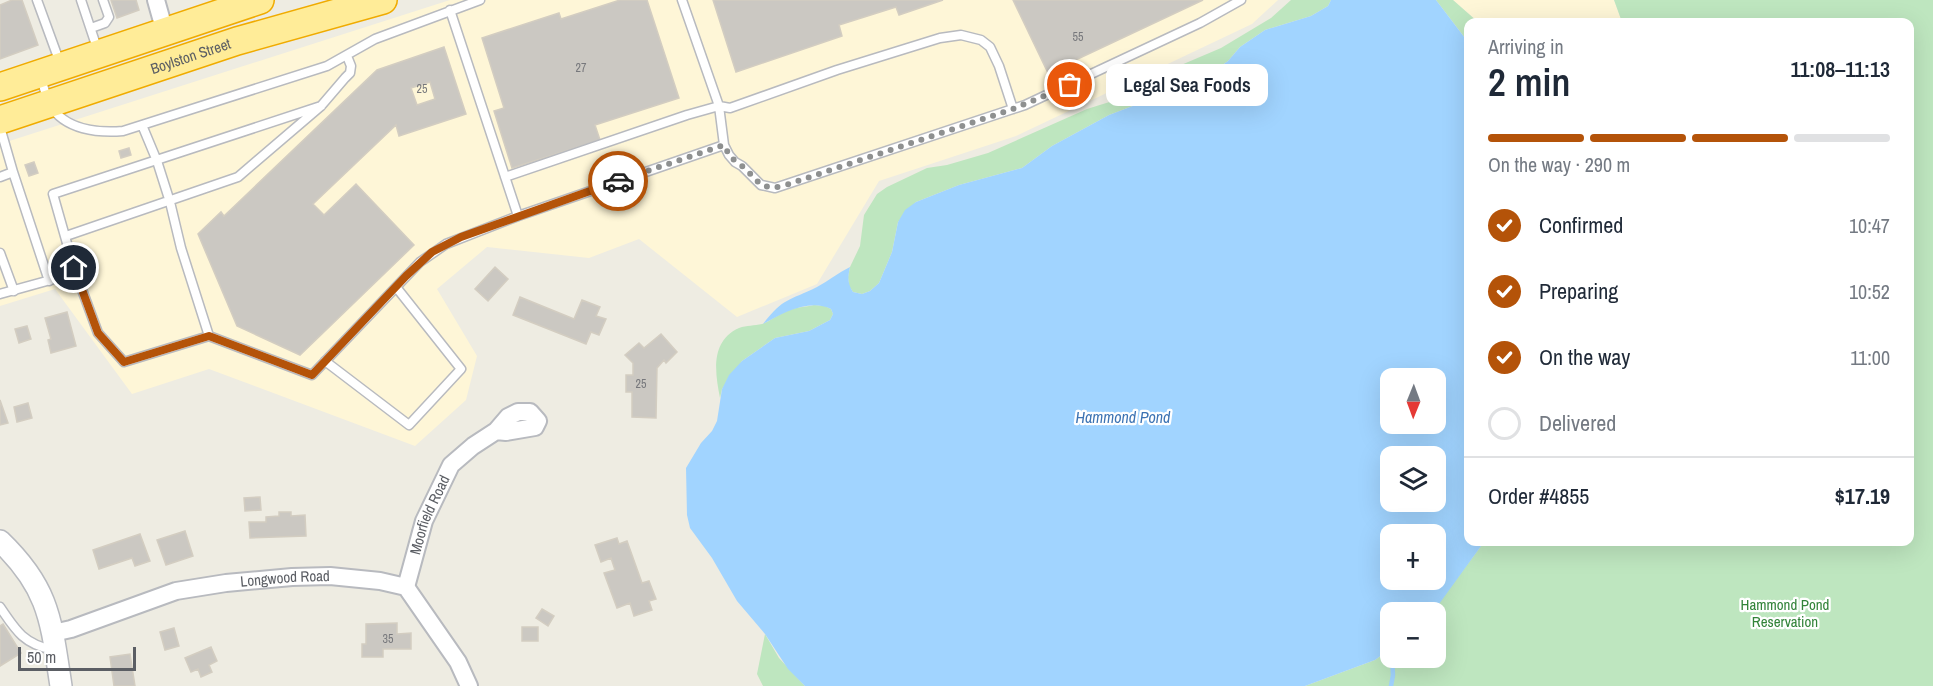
<!DOCTYPE html>
<meta charset="utf-8">
<style>
:root{--surface:#fff;--page:#f6f6f7;--text:#1f2937;--muted:#747a83;--line:#e0e1e3;--accent:#b45309}
body{margin:0;font-family:"Archivo Narrow",sans-serif;background:var(--page);color:var(--text);height:100vh;display:flex;flex-direction:column;font-size:22px;white-space:nowrap}
*{box-sizing:border-box;margin:0}
p{font-size:20px;color:var(--muted)}
.icon{flex:none;width:33px;height:33px;fill:none;stroke:currentColor;stroke-width:2;stroke-linecap:round;stroke-linejoin:round}
.map{position:relative;flex:1;overflow:hidden}
.drawer{position:absolute;left:1464px;top:18px;width:450px;height:528px;display:flex;flex-direction:column;background:var(--surface);border-radius:12px;box-shadow:0 6px 24px #0002}
.drawer>*{flex:none}
.needle{width:39px;rotate:181deg}
.tools{position:absolute;left:1380px;top:368px;display:grid;gap:12px}
.tools a{display:grid;place-items:center;width:66px;height:66px;border-radius:12px;background:var(--surface);box-shadow:0 6px 24px #0002;font-size:30px}
.scale{position:absolute;left:18px;bottom:15px;width:118px;box-sizing:border-box;padding-left:6px;border:3px solid #5b5e64;border-top:0;font-size:16px;line-height:21px;white-space:nowrap;color:#5b5e64;-webkit-text-stroke:4px #fff;paint-order:stroke}
.pin{position:absolute;display:grid;place-items:center;width:51px;height:51px;color:#fff;margin:-26px;border:3px solid #fff;border-radius:50%;box-shadow:0 2px 6px #0007}
.courier{position:absolute;display:grid;place-items:center;width:60px;height:60px;margin:-30px;border:4px solid #b45309;border-radius:50%;background:#fff;color:#222;box-shadow:0 2px 8px #0007}
.bubble{position:absolute;height:42px;border-radius:12px;background:var(--surface);box-shadow:0 6px 24px #0002;font-size:20px;font-weight:600;line-height:42px;text-align:center}
.overview em{font-style:normal;font-weight:600}
.overview div{display:flex;flex-direction:column-reverse}
.overview{display:flex;align-items:center;justify-content:space-between;height:102px;padding:0 24px}
h1{font-size:39px;font-weight:600;line-height:45px}
.bar{display:grid;grid-template-columns:repeat(4,1fr);gap:9px 6px;align-content:center;height:72px;padding:0 24px}
.bar i{height:8px;border-radius:4px;background:var(--line)}
.bar .on{background:var(--accent)}
.bar p{grid-column:span 4}
.line{display:flex;align-items:center;gap:15px;padding:0 24px;border-top:2px solid var(--line)}
.line div{flex:1}
ol{padding:0 24px;list-style:none}
li{display:flex;align-items:center;gap:18px;height:66px}
li p{margin-inline-start:auto}
li .icon{padding:6px;border-radius:50%;background:var(--accent);color:#fff;stroke-width:4}
li:last-child{color:var(--muted)}
li i{width:33px;height:33px;border:3px solid var(--line);border-radius:50%}
.map>svg:first-child{display:block}
.commercial{fill:#fef6d7}
.green{fill:#bee6bf}
.water{fill:#a1d4ff;fill-rule:evenodd}
.lines{fill:none;stroke-linecap:round;stroke-linejoin:round}
.stream{stroke:#a1d4ff;stroke-width:4.5}
.building{fill:#cbc8c2;stroke:#d3cdc1;stroke-width:1.5;fill-rule:evenodd}
.service-casing{stroke:#b8babf;stroke-width:11}
.minor-casing{stroke:#b8babf;stroke-width:20}
.tertiary-casing{stroke:#b8babf;stroke-width:24}
.trunk-casing{stroke:#f0ab00;stroke-width:30}
.service{stroke:#fff;stroke-width:8}
.minor{stroke:#fff;stroke-width:16}
.tertiary{stroke:#fff;stroke-width:21}
.trunk{stroke:#ffec98;stroke-width:27}
.done{stroke:#8e9090;stroke-width:6;stroke-dasharray:0 10.8}
.route{stroke:#b45309;stroke-width:8}
.labels{text-anchor:middle;stroke-width:4.5;stroke-linejoin:round;paint-order:stroke}
.number-label{font-size:12px;fill:#77787c}
.street-label{font-size:15px;fill:#5b5e64;stroke:#fff}
.park-label{font-size:15px;fill:#328339;stroke:#fff}
.water-label{font-size:16px;font-style:italic;fill:#3c73b3;stroke:#fff}
</style>
<div class="map">
<svg width="1933" height="686" viewBox="0 0 1933 686">
<rect width="100%" height="100%" fill="#eeece2"/>
<path class="commercial" d="M450,0h828l-26,24 -236,112 -137,45 -62,103 -80,33 -98,-78 -50,19 -102,-11 -50,42 40,67 -11,44 -51,46 -206,-77 -77,25 -77,-105 -55,17v-162z
M1453,0h161l8,22h-144z"/>
<path class="green" d="M1291,0h40l-3,6 -17,10 -46,14 -25,17 -12,14 -27,19 -92,35 -57,31 -30,22 -63,17 -43,17 -18,20 -6,30 -13,31 -9,8 -8,3 -9,-2 -4,-6 -1,-9 2,-10 10,-21 4,-31 13,-21 10,-7 40,-19 20,-3 41,-12 99,-44 48,-15 32,-23 54,-23 50,-30z
M1436,0h17l25,22h-10v20z
M1614,0h319v686h-628l70,-26 15,-11v8h46v-45h-4l52,-70h426v-520h-288z
M814,305l11,1 6,3 2,5 -3,6 -21,11 -34,7 -33,23 -20,28 -2,9c-5,-25 -10,-57 19,-70 8,-3 15,-2 23,-4 9,-3 16,-10 25,-13 8,-4 19,-4 27,-6z
M765,634l14,24 26,28h-42l-6,-12z"/>
<path class="water" d="M1331,0h105l32,42v500h16l-50,69 -44,1v37l-15,11 -70,26h-500l-17,-17 -23,-35 -28,-33 -25,-43 -22,-30 -3,-13 -1,-47 15,-25 11,-12 5,-10 5,-32 7,-14 13,-14 33,-23 34,-7 21,-11 3,-6 -2,-5c-21,-11 -49,4 -68,15 21,-27 26,-23 54,-37 11,-6 21,-14 33,-20 -2,10 -3,16 3,25l9,2 8,-3 9,-8 13,-31 6,-30 7,-12 11,-8 43,-17 63,-17 30,-22 57,-31 92,-35 27,-19 12,-14 25,-17 46,-14 17,-10zM1390,378h46v45h-46zM1390,456h46v45h-46zM1390,534h46v45h-46z"/>
<g class="lines">
<path class="stream" d="M1391,686l2,-11 -1,-18"/>
</g>
<path class="building" d="M12,0h10l16,45 -38,14v-54z
M111,0h25l3,10 -22,8z
M620,0h27l32,98 -84,27 5,15 -88,28 -18,-57 10,-3 -22,-70 77,-25 2,6z
M713,0h230l-44,15 -3,-8 -57,18 3,11 -106,36z
M1013,0h190l-155,73z
M444,47l22,67 -67,22 -3,-11 -83,79 11,11 32,-31 58,61 -114,110 -63,-29 -39,-92 23,-22 3,4 153,-146zM430,82l5,17 -18,6 -6,-17z
M129,148l2,7 -10,3 -2,-7z
M34,162l4,11 -9,3 -4,-11z
M495,267l13,12 -20,22 -13,-12z
M520,297l54,22 8,-19 18,7 -4,9 10,3 -7,16 -8,-3 -5,12 -73,-29z
M67,312l9,34 -25,7 -3,-13 3,-1 -6,-21z
M27,326l4,13 -12,4 -4,-14z
M661,334l16,18 -11,11 -2,-3 -7,8 -1,50 -24,-1v-25h-6v-17h7v-12l-8,-8 14,-12 5,5z
M0,400l8,23 -8,2z
M28,403l4,15 -15,4 -3,-15z
M260,497l1,13 -16,1 -1,-13z
M279,512h12v4l14,-1 1,21 -56,2 -1,-16h17v-5l13,-1z
M185,531l8,25 -27,9 -9,-25z
M140,534l10,27 -15,5 -3,-8 -33,11 -6,-19z
M617,538l2,6 8,-3 15,42 7,-2 7,18 -7,2 3,9 -18,6 -4,-13 -13,5 -13,-35 11,-3 -4,-12 -10,4 -6,-17z
M542,609l12,7 -6,10 -12,-8z
M397,623v11l14,-1v16h-28v8h-21v-13h4v-20z
M3,624l18,29 -21,13v-40z
M522,627h16v14h-16z
M174,628l5,18 -14,4 -5,-18z
M211,647l6,14 -8,4 3,7 -11,5 -3,-8 -7,3 -6,-14z
M130,654l5,32h-21l-4,-29z"/>
<g class="lines">
<defs>
<path id="service" d="M37,0l23,63
M81,0l17,51
M682,0l37,106 5,39 5,10 6,7 7,4 19,19 14,3 250,-83 175,-82 41,-23
M450,10l68,206
M91,28l14,-5 4,-6 -6,-17
M41,78c3,9 5,20 9,27 15,25 48,28 73,26l204,-65 48,-27 105,-39
M321,106l-268,88 21,74 24,65 26,29 85,-26 103,39 108,-113 26,-18 72,-28 206,-71
M142,125l15,36 13,41 11,46 28,88
M0,127l13,45 -13,5
M13,172l36,109
M505,177l182,-62 32,-9 11,2 107,-38 103,-32 21,-3 20,5 9,7 9,19 14,43
M66,236l172,-59 83,-71 24,-28 5,-5 1,-7 -4,-10
M0,253l14,38
M0,294l54,-15 20,-11
M325,361l84,64 52,-56 -65,-82
M0,607c16,24 24,37 53,43"/>
<g id="minor">
<path d="M156,0l9,32"/>
<path id="s1" d="M406,587l18,-66 27,-56 22,-19 23,-15 12,-14 10,-5h12l8,9 -3,6 -29,5 -10,-1"/>
<path id="s2" d="M53,633l18,-4 105,-38 50,-8 66,-6 38,-1 50,5 26,6 52,75 11,24"/>
</g>
<path id="tertiary" d="M0,541c50,48 51,80 61,145"/>
<g id="trunk">
<path d="M0,87l260,-87"/>
<path id="s3" d="M0,120l237,-79 146,-41"/>
</g>
</defs>
<use href="#service" class="service-casing"/>
<use href="#minor" class="minor-casing"/>
<use href="#tertiary" class="tertiary-casing"/>
<use href="#trunk" class="trunk-casing"/>
<use href="#service" class="service"/>
<use href="#minor" class="minor"/>
<use href="#tertiary" class="tertiary"/>
<use href="#trunk" class="trunk"/>
</g>
<g class="lines">
<path class="done" d="M618,181l106,-36c6,12 8,14 18,21 16,13 16,25 41,20l230,-77 57,-24"/>
<path class="route" d="M74,268l24,65 26,29 85,-26 103,39 94,-99 26,-24 29,-15 157,-56"/>
</g>
<g class="labels">
<g class="number-label">
<text x="1078" y="41">55</text>
<text x="581" y="72">27</text>
<text x="422" y="93">25</text>
<text x="641" y="388">25</text>
<text x="388" y="643">35</text>
</g>
<g class="street-label">
<text dy="5" stroke="none"><textPath href="#s3" startOffset="201">Boylston Street</textPath></text>
<text dy="5" stroke="none"><textPath href="#s1" startOffset="76">Moorfield Road</textPath></text>
<text dy="5" stroke="none"><textPath href="#s2" startOffset="240">Longwood Road</textPath></text>
</g>
<g class="park-label">
<text x="1785" y="610">Hammond Pond<tspan x="1785" dy="17">Reservation</tspan></text>
</g>
<g class="water-label">
<text x="1123" y="423">Hammond Pond</text>
</g>
</g>
</svg>
<div class="tools">
<a><svg class="needle" viewBox="-14 -14 28 28"><path d="M0-13l5 13h-10z" fill="#e53935"/><path d="M0 13l5-13h-10z" fill="#747a83"/></svg></a>
<a><svg class="icon" aria-label="layers" viewBox="0 0 24 24"><path d="M12 4l9 5-9 5-9-5zM3 14l9 5 9-5"/></svg></a>
<a>+</a>
<a>−</a>
</div>
<div class="scale">50 m</div>
<div class="pin" style="left:1070px;top:85px;background:#ea580c"><svg class="icon" aria-label="bag" viewBox="0 0 24 24"><path d="M5 8h14l-1 12H6zM9 8a3 3 0 0 1 6 0"/></svg></div>
<div class="pin" style="left:74px;top:268px;background:#1f2937"><svg class="icon" aria-label="home" viewBox="0 0 24 24"><path d="M3 11l9-7 9 7M6 9v11h12V9"/></svg></div>
<div class="courier" style="left:618px;top:181px"><svg class="icon" aria-label="car" viewBox="0 0 24 24"><path d="M5 17H2v-5l4-1 3-4h7l3 4 3 1v5h-3M9 17h6M6 11h13"/><circle cx="7" cy="17" r="2"/><circle cx="17" cy="17" r="2"/></svg></div>
<div class="bubble" style="left:1106px;top:64px;width:162px">Legal Sea Foods</div>
<section class="drawer">
<div class="overview"><div><h1>2 min</h1><p>Arriving in</p></div><em>11:08–11:13</em></div>
<div class="bar"><i class="on"></i><i class="on"></i><i class="on"></i><i></i><p>On the way · 290 m</p></div>
<ol>
<li><svg class="icon" aria-label="check" viewBox="0 0 24 24"><path d="M5 12l5 5 9-10"/></svg>Confirmed<p>10:47</p></li>
<li><svg class="icon" aria-label="check" viewBox="0 0 24 24"><path d="M5 12l5 5 9-10"/></svg>Preparing<p>10:52</p></li>
<li><svg class="icon" aria-label="check" viewBox="0 0 24 24"><path d="M5 12l5 5 9-10"/></svg>On the way<p>11:00</p></li>
<li><i></i>Delivered</li>
</ol>
<div class="line" style="height:78px"><div>Order #4855</div><b>$17.19</b></div>
</section>
</div>
